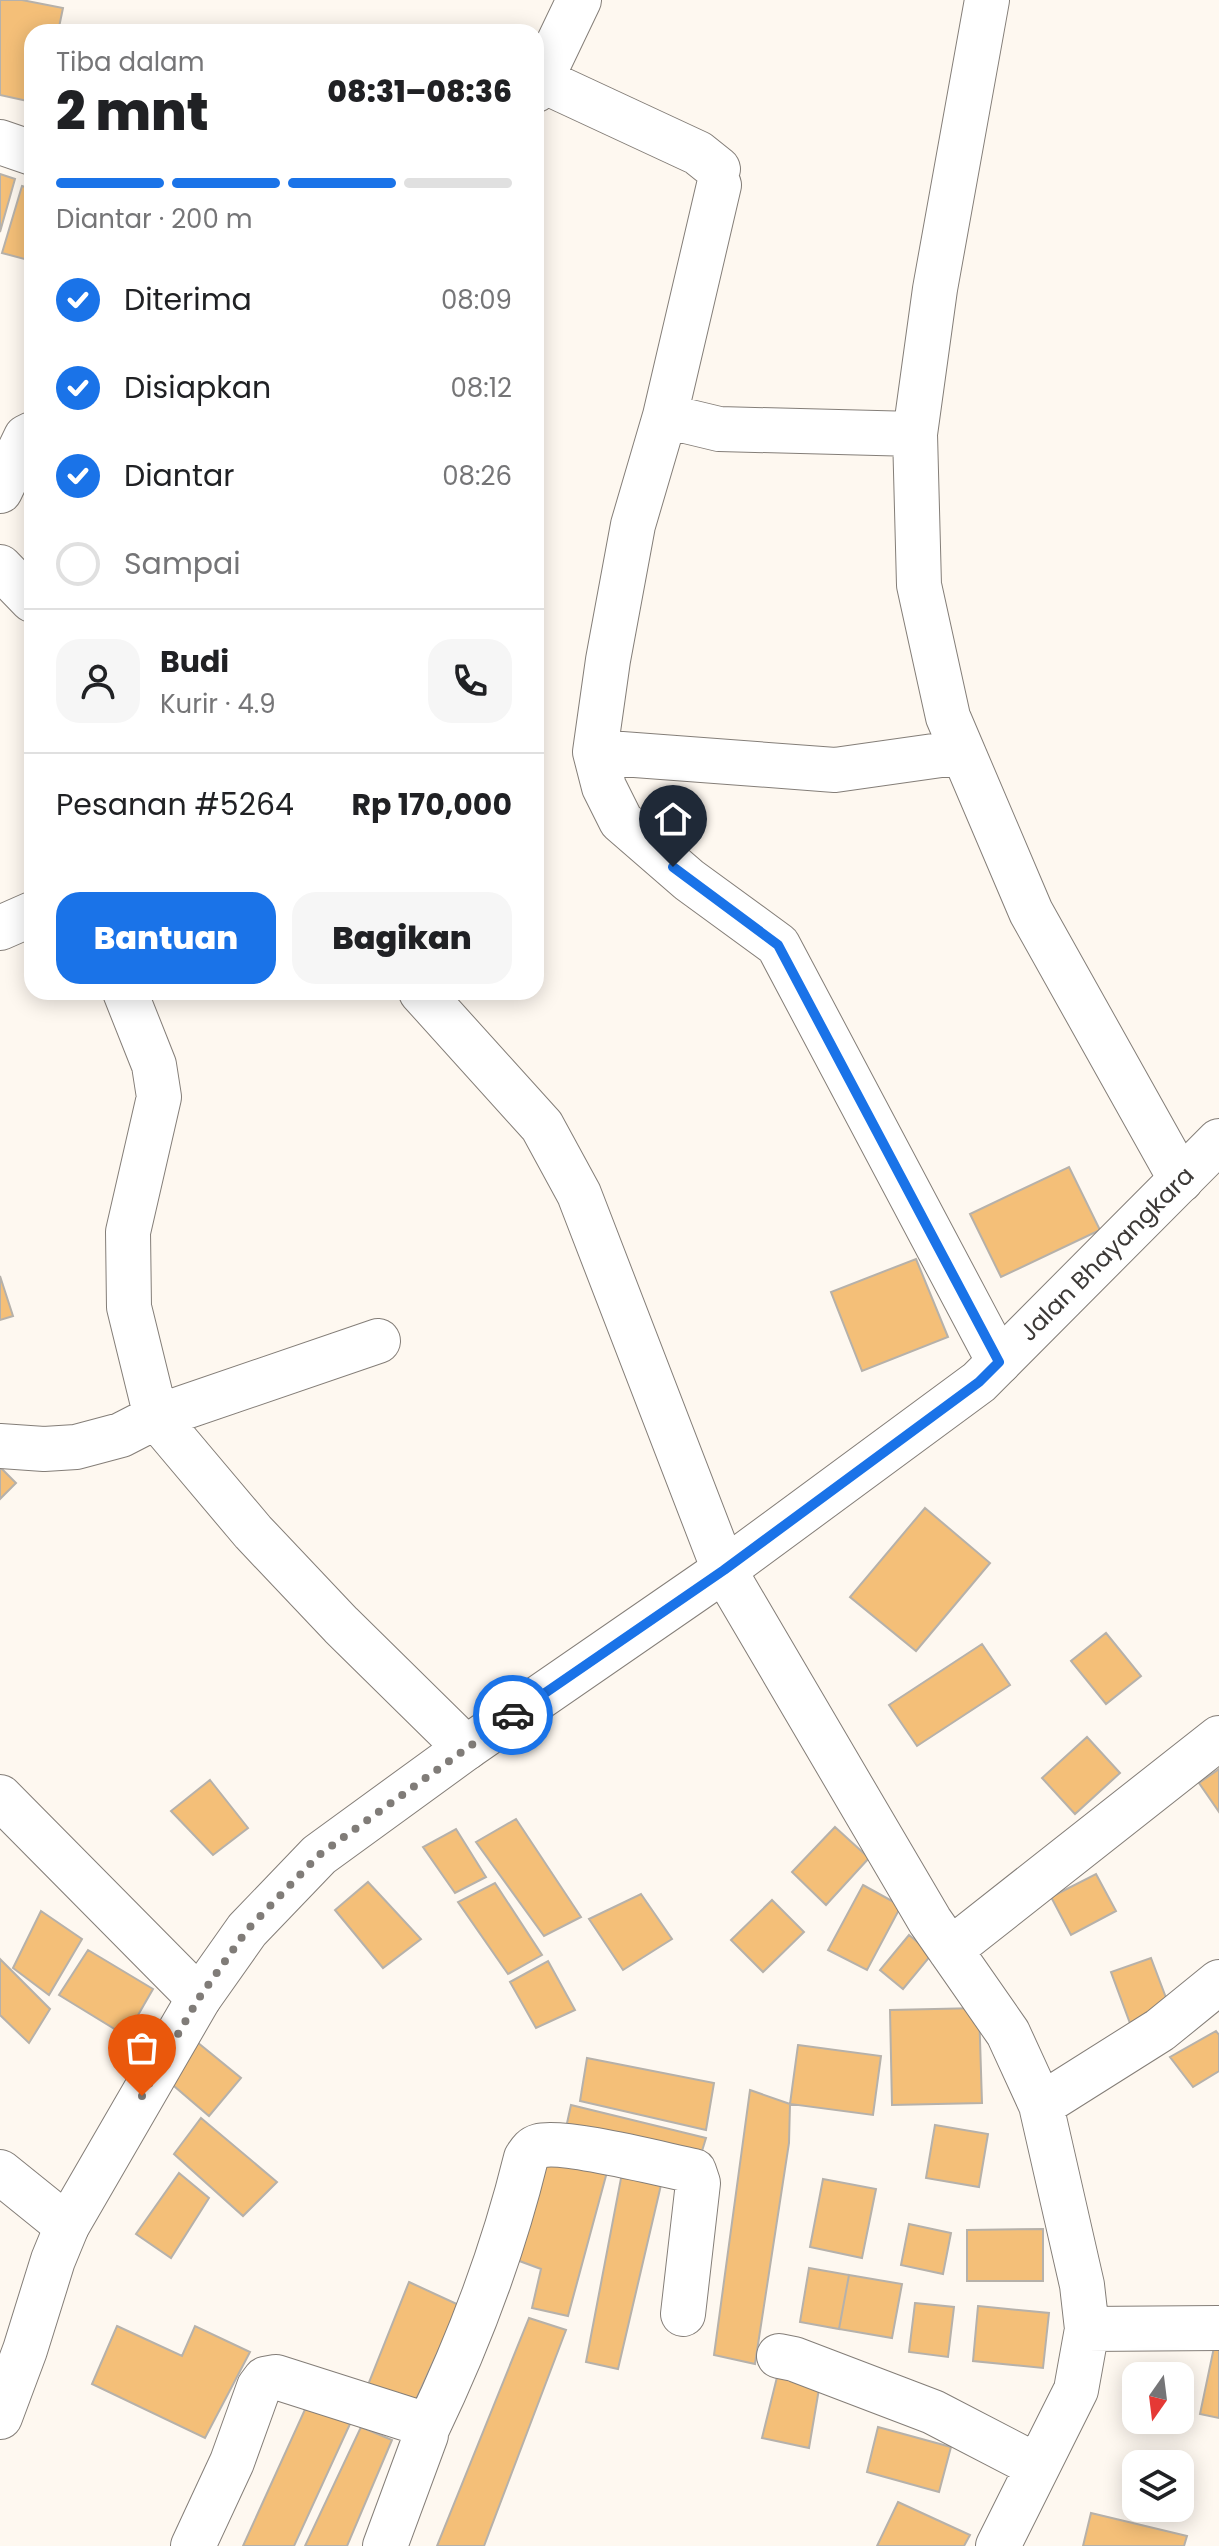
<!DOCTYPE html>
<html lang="id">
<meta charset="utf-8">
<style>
:root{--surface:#fff;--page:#f6f6f6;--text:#202124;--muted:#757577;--line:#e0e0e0;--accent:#1a73e8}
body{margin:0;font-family:Poppins,sans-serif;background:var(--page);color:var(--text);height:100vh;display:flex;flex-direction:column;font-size:30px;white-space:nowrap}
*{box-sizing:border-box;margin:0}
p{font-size:26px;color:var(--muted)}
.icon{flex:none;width:44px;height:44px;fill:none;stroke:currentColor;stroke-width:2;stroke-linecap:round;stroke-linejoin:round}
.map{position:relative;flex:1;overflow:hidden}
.side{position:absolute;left:24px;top:24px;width:520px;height:976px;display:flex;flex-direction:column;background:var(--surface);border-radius:24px;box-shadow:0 4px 20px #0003}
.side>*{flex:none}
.needle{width:52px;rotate:194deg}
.buttons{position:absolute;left:1122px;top:2362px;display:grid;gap:16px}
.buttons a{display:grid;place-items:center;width:72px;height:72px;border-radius:16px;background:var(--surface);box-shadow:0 4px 20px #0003;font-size:40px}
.pin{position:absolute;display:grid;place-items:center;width:68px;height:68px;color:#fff;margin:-82px -34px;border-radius:50% 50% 50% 0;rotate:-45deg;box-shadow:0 0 8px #0007}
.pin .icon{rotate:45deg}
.courier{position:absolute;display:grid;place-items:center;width:80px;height:80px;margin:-40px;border:6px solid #1a73e8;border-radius:50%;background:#fff;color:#222;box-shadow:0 2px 10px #0007}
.summary em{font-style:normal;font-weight:800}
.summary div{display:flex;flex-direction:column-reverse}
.summary{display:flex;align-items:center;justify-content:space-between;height:136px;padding:0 32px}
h1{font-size:52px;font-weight:800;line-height:60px}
.bar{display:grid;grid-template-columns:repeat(4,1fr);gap:12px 8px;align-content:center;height:96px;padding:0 32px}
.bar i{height:10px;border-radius:6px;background:var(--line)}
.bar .selected{background:var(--accent)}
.bar p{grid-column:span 4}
.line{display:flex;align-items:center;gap:20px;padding:0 32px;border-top:2px solid var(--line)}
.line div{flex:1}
.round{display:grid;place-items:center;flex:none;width:84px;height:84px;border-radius:24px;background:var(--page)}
ol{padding:0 32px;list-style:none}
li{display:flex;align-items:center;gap:24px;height:88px}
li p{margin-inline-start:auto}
li .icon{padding:8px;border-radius:50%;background:var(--accent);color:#fff;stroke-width:4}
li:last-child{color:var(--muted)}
li i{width:44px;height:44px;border:4px solid var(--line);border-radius:50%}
.button{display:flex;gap:16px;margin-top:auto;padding:16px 32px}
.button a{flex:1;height:92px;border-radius:24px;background:var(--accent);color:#fff;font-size:32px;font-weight:800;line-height:92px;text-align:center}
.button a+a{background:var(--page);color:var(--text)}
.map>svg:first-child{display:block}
.building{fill:#f4bf78;stroke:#b6b1aa;stroke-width:2}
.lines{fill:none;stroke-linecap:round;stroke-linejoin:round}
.minor-casing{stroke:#847e78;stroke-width:46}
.tertiary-casing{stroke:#847e78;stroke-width:46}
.minor{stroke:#fff;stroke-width:44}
.tertiary{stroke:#fff;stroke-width:44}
.done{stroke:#807c78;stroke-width:8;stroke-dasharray:0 14.4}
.route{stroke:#1a73e8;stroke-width:10}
.labels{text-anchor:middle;stroke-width:6;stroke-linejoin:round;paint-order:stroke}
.street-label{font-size:24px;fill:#3c3937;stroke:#fff}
</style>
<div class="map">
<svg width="1219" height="2546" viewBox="0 0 1219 2546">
<rect width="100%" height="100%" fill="#fef8f0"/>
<path class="building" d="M0,0h22l41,8 -5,24h-26v70l-32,-7z
M0,174l15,5 -15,53z
M22,186l10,3v72l-30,-8z
M1069,1167l31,63 -99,47 -31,-63z
M916,1259l32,78 -86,34 -31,-79z
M0,1276l13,40 -13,4z
M0,1467l16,16 -16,16z
M925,1508l65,55 -74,88 -66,-54z
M1106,1633l35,43 -35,28 -35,-43z
M982,1644l28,41 -93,61 -28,-41z
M1087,1737l33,36 -45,41 -33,-36z
M1219,1769v43l-20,-29z
M210,1780l38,48 -35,27 -42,-44z
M516,1819l65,98 -37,19 -68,-94z
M835,1827l34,31 -43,47 -34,-33z
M456,1829l30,48 -31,16 -32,-46z
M1096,1874l20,37 -45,24 -20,-38z
M368,1882l53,57 -38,29 -48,-58z
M495,1883l47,72 -34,19 -50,-72z
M863,1885l38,21 -34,64 -39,-20z
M641,1894l31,45 -49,31 -34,-51z
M772,1900l32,32 -41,40 -32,-32z
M41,1911l41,28 -33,56 -36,-27z
M909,1935l23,19 -29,35 -23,-19z
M88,1950l65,39 -27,47 -67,-41z
M1151,1958l20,53 -40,15 -20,-54z
M0,1959l50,50 -21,34 -29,-28z
M548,1961l27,49 -39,18 -26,-46z
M979,2008l3,95 -90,2 -2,-95z
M1216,2031l3,4v36l-26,16 -23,-30z
M197,2042l44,36 -32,38 -42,-36z
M798,2045l83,11 -8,59 -83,-11z
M587,2058l127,25 -8,47 -126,-29z
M750,2090l40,14 -1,39 -34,221 -41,-9z
M571,2105l135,33 -8,26 -134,-27z
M201,2118l76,64 -34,34 -69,-62z
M935,2125l53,9 -9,53 -53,-9z
M537,2154l70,18 -39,144 -36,-8 9,-39 -27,-10z
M179,2173l30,25 -38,60 -35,-24z
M622,2173l39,12 -43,184 -32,-7z
M823,2179l53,10 -14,69 -52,-11z
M909,2224l42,9 -8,41 -42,-9z
M1043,2229v52h-76v-51z
M809,2268l40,7 -10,54 -39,-7z
M849,2275l53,9 -10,54 -53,-9z
M409,2282l50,23 -45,99 -46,-19z
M915,2303l39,4 -6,50 -39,-5z
M978,2306l71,7 -6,55 -70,-7z
M529,2318l37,12 -82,216h-47z
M117,2326l65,30 13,-30 55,26 -45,86 -113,-54z
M1217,2333h2v85l-19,-4z
M780,2365l41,12 -12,71 -47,-10z
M307,2405l43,19 -56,122h-51z
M361,2427l31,13 -45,106h-42z
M878,2427l73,20 -12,45 -72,-20z
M898,2502l72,33 -6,11h-87z
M1091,2513l96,23 -3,10h-101z"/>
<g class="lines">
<defs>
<path id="minor" d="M987,0l-52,289 -20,145 4,151 29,132 83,195 150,268
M541,80l157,73 20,16
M536,90l43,-90
M0,142l32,11
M719,185l-54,231 -32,109 -25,135 -13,92 9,35 17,34 68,59 89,65 221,417
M665,416l54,13 196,5
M0,491l26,-54 6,-3
M0,567l32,33
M595,752l240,18 127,-18
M0,928l32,-14
M125,992l29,73 5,32 -31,135 1,75 27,110 97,115 88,93 125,123
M421,992l121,134 37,68 145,376 206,351 78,112 33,72 41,180 5,44 -11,61 -78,156
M0,1446l44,3 32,-2 45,-12 35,-18 222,-76
M0,1797l199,201
M950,1950l269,-212
M1041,2105l119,-75 59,-48
M0,2172l67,54
M1087,2329l132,-1
M779,2356l15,3 139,53 104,54
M426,2431c42,-87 77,-179 100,-273 4,-6 6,-10 13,-12 24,-7 125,19 155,25l4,12 -15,131
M193,2546l39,-84 27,-75 6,-8 11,-2 138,44 12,8v6l-41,111"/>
<path id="tertiary" d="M0,2417l25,-67 28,-90 14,-34 132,-228 48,-68 72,-75 147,-107 258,-178 255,-188 240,-241"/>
</defs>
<use href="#minor" class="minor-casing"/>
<use href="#tertiary" class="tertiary-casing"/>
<use href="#minor" class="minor"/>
<use href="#tertiary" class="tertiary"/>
</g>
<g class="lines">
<path class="done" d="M142,2096l57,-98 48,-68 72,-75 194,-140"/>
<path class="route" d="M513,1715l211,-145 255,-188 20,-20 -221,-417 -105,-78"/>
</g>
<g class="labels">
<g class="street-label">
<text transform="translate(1107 1254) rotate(-45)" y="8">Jalan Bhayangkara</text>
</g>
</g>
</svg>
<div class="buttons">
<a><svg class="needle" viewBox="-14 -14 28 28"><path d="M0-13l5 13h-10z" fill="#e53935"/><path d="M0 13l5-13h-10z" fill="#757577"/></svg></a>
<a><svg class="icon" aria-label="layers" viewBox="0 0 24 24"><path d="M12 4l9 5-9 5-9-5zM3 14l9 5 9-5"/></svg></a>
</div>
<div class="pin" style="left:142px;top:2096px;background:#ea580c"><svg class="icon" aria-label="bag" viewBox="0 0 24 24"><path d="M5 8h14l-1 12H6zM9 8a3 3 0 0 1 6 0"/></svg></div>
<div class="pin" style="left:673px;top:867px;background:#1f2937"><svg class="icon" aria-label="home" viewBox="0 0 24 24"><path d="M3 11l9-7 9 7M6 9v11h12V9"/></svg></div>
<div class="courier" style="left:513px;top:1715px"><svg class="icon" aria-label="car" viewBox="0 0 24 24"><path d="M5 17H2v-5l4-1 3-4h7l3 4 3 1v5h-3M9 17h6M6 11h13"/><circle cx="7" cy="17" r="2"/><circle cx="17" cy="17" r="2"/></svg></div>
<section class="side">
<div class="summary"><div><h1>2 mnt</h1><p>Tiba dalam</p></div><em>08:31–08:36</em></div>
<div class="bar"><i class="selected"></i><i class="selected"></i><i class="selected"></i><i></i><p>Diantar · 200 m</p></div>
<ol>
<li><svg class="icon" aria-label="check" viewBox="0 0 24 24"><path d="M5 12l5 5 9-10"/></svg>Diterima<p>08:09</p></li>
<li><svg class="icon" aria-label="check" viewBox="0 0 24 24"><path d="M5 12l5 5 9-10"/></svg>Disiapkan<p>08:12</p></li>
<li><svg class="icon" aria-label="check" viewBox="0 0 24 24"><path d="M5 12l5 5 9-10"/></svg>Diantar<p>08:26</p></li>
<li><i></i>Sampai</li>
</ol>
<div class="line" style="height:144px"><a class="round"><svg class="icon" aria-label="person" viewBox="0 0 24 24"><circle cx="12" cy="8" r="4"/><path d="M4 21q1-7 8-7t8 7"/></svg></a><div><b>Budi</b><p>Kurir · 4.9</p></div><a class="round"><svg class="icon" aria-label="phone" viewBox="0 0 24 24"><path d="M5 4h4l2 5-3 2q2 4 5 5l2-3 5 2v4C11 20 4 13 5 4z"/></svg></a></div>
<div class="line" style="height:104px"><div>Pesanan #5264</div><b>Rp 170,000</b></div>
<div class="button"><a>Bantuan</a><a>Bagikan</a></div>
</section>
</div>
